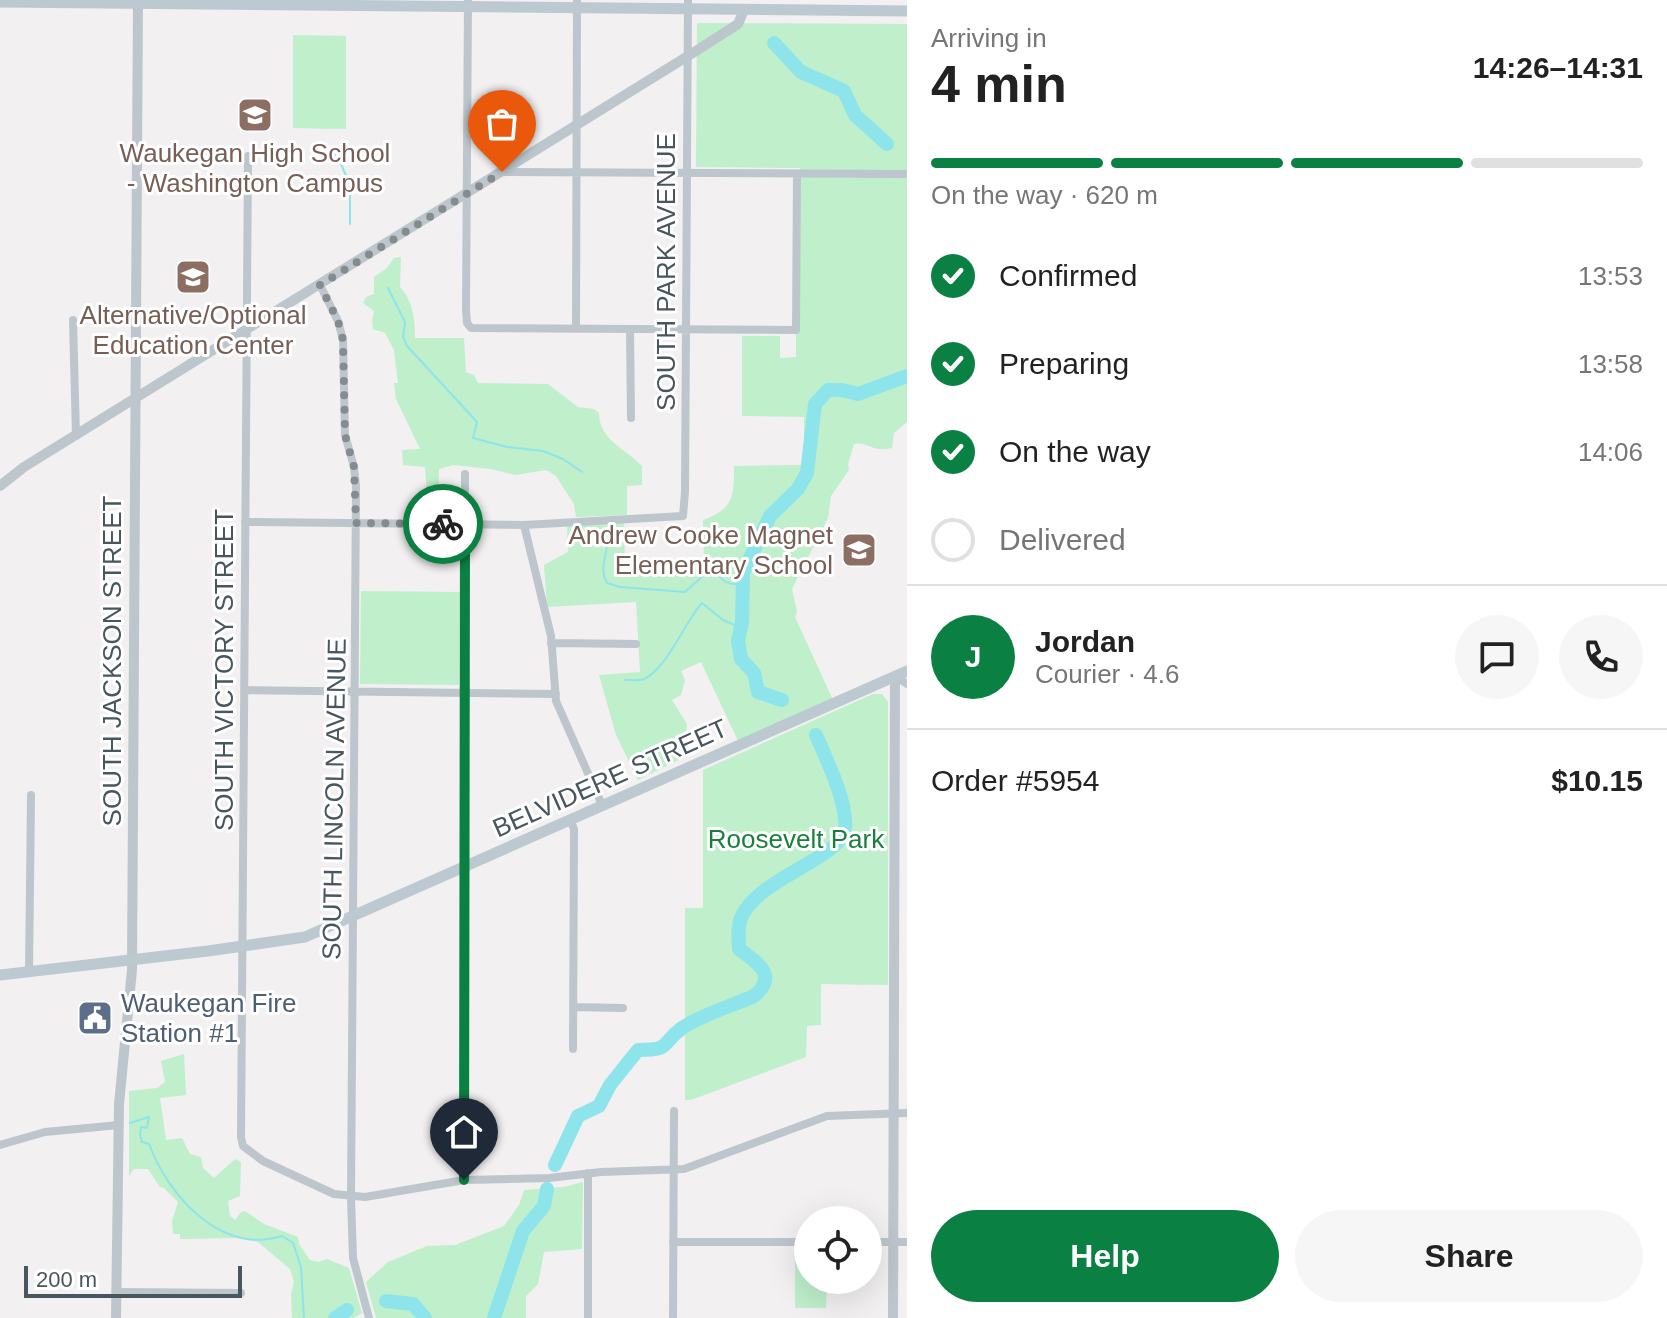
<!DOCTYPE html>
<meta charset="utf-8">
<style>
:root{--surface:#fff;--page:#f6f6f6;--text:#222;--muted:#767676;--line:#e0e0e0;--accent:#0b8043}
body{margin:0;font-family:Arial,sans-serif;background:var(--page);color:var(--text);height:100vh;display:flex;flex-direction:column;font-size:30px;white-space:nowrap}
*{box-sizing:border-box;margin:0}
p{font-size:26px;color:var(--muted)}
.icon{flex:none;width:44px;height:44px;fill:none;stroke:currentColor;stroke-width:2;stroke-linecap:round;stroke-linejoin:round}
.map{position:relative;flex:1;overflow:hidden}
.sheet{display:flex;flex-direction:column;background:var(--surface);width:760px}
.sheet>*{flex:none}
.controls{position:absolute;left:794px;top:1206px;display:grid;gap:16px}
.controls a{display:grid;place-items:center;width:88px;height:88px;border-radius:50%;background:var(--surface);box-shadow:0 8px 32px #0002;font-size:40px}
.scale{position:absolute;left:24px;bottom:20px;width:218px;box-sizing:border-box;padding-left:8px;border:4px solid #48565d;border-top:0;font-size:22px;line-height:28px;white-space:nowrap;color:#48565d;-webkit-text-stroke:6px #fff;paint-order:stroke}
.pin{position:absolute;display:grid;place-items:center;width:68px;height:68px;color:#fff;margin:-82px -34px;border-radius:50% 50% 50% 0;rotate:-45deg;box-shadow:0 0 8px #0007}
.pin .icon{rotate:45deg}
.courier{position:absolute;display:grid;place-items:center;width:80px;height:80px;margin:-40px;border:6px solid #0b8043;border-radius:50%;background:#fff;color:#222;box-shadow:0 2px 10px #0007}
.overview em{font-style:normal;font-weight:700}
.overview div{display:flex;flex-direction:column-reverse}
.overview{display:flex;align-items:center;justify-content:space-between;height:136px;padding:0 24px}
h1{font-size:52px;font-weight:700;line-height:60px}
.bar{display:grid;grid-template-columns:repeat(4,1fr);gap:12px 8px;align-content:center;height:96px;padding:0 24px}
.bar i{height:10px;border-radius:6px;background:var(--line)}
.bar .on{background:var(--accent)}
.bar p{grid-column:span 4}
.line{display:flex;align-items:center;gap:20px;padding:0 24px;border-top:2px solid var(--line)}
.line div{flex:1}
.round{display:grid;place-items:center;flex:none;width:84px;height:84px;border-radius:42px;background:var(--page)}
ol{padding:0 24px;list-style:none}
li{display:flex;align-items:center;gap:24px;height:88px}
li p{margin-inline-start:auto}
li .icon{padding:8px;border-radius:50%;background:var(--accent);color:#fff;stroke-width:4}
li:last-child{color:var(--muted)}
li i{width:44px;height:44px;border:4px solid var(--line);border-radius:50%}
.primary-button{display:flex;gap:16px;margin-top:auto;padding:16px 24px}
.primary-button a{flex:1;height:92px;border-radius:48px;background:var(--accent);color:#fff;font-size:32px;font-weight:700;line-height:92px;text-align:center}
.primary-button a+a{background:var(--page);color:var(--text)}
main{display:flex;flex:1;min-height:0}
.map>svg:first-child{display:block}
.green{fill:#bfefcb}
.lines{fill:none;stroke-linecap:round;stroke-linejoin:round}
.stream{stroke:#8de5eb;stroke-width:2}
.river{stroke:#8de5eb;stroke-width:14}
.minor{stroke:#bcc6cc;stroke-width:8}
.tertiary{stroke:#bcc6cc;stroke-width:10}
.secondary{stroke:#bcc9d1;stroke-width:11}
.done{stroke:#848c90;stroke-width:8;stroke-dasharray:0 14.4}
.route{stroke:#0b8043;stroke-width:10}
.labels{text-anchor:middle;stroke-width:6;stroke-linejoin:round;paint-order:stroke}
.education-label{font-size:26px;fill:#785e54;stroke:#fff}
.street-label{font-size:26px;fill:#48565d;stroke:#fff}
.park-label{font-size:26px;fill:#187f3d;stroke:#fff}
.service-label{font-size:26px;fill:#4e5e75;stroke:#fff;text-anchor:start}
</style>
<main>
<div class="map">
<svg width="907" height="1318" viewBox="0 0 907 1318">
<rect width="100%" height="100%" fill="#f2f0f0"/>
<path class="green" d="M697,23l210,1v398l-13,11 -2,15c-20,5 -24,-7 -38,-4l-6,20 1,6 -18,26 -3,22 -36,71 5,23 -2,5 38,83 -94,43 -38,-81 -20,9 4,9 -4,15 -9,5 15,24 -1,9 9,19 -57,28 -22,-45 -17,-60 41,-3 -4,-70 -89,5 -3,-42 24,-13 -1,-28 57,-2 1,42 79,-2 -1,-42c31,-11 31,-24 31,-54l70,-1v-48l-62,-1v-80h38v22l16,-1v-22l3,-9 1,-158 -104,-1z
M293,35l53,1v93l-53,-1z
M401,257l-1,30c13,14 15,33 15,51h49l2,34 8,3 4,8 70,1 30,23 16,2 5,4c0,27 27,36 43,53v19l-15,1v29l-51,2 -2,-13 -18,-28 -10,-6 -31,5 -24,-6 -38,-4 -14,4 -1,40h-10l-3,-42 -22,-2 -1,-15 18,-1 -24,-50 -2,-16h4l-4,-33 -9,-17 -12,-4 -1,-8 2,-10 -11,-8 3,-6 8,-3v-17l13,-9 7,-10z
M361,591l99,1 -1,93 -99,-1z
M873,694h9l6,8v283l-67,-1v41l-14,1 -1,31 -115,43h-6v-192h18v-138z
M184,1054l2,41 -26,3 6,42 16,-2 8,16 11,3 2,11 11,10 21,-19 6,3 -1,34 -12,5 2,15 5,4 6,-8 4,-1 19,13 34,13 1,7 11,16 9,2 8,-3 22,9 13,45 -8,5h-62l-1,-23 3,-13 -4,-13 -32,-27 -21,-4 -57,1v-5h-7l-1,-13 6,-19 -14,-14 -4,-1 -12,-18h-14l-5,7v-85l28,-3 8,-6 -4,-21z
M583,1182l-1,67 -38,3 -6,32 -12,12v22h-150l-10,-36 22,-20 39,-16 28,-1 49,-19 15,-21 5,-15 40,-3z
M795,1252h13v28h19l-1,28h-31z"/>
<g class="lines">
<path class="stream" d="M317,142l21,15 12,28v39
M388,288l17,34 -2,15 4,9 70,76 -4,16 34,9 36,4 20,8 19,13
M607,544c-1,16 -8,24 0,39l13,4 65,5 20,-18 11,-2c8,11 13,13 27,12
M625,680c6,0 14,1 19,-1 23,-10 40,-56 58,-76l21,17 18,8
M130,1123l19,-6 -2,11 -6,-1 -1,8 2,7 7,2c19,51 71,111 133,92l11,7 8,24 3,51"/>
<path class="river" d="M774,43l27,29 43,19 11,24 32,29
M782,700l-24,-8 -4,-19 -13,-14 -3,-18 4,-19 1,-49 27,-57 28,-27 9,-16 8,-69 13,-14h14l16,4 49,-18
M555,1165l23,-49 21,-10 11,-21 28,-35c35,0 22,-6 44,-22 17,-12 52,-23 72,-32 25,-21 3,-33 -15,-47 0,-9 -2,-23 2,-31 17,-41 101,-59 104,-90 3,-24 -19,-70 -29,-93
M386,1301l27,3 12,14
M335,1318l12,-8
M494,1318l29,-87 21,-25 3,-17"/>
<path class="minor" d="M468,0l-2,310 1,13 4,5 325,2 1,-156
M248,156l-6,846 -1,135 2,9 20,15 71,33 31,3 99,-17 85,-2 52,-6 83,-3 143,-53 80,-3
M502,172l405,2
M320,285l18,36 5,19 2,95 9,32 2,19 -5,712 2,60 16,60
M73,320l3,116
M576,329l1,-329
M630,330l1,88
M245,522l279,3 159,-9 2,-24 3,-492
M524,525l27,111 5,65 46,104
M551,643l85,1
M895,676l12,8
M244,690l312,4
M570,819l4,10 -1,220
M29,972l2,-177
M573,1007l50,1
M0,1145l45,-13 74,-7
M464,1180l1,-706
M673,1242h135
M868,1242h39
M117,1292l124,1
M588,1318v-145
M673,1318l1,-207"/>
<path class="tertiary" d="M0,486l24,-19 672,-416 42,-27 6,-14
M116,1318l3,-214 13,-134 6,-970
M893,1318l2,-642"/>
<path class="secondary" d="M0,2l907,9
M0,975l208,-24 97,-14 602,-266"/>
</g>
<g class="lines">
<path class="done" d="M443,524l-87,-1 -2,-56 -9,-32 -2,-95 -5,-19 -18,-36 182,-113"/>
<path class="route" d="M443,524h22l-1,656"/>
</g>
<defs>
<symbol id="school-square" viewBox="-11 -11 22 22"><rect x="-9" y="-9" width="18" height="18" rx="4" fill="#8d6e63" stroke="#fff"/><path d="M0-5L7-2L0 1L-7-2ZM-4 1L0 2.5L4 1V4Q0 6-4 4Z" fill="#fff"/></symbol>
<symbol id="civic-square" viewBox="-11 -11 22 22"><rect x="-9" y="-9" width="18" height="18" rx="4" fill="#5c6f8a" stroke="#fff"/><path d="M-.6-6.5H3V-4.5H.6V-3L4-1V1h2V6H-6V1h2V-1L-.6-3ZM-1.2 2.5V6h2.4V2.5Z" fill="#fff"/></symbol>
</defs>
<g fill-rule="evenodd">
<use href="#school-square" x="235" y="95" width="40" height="40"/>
<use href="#school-square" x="173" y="257" width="40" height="40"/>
<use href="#school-square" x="839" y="530" width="40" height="40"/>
<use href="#civic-square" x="75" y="998" width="40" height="40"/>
</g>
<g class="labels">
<g class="education-label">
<text x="255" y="162">Waukegan High School<tspan x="255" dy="30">- Washington Campus</tspan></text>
<text x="193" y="324">Alternative/Optional<tspan x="193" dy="30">Education Center</tspan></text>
<text x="833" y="544" text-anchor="end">Andrew Cooke Magnet<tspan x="833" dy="30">Elementary School</tspan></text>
</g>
<g class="street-label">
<text transform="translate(666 272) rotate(-90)" y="9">SOUTH PARK AVENUE</text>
<text transform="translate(112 661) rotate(-90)" y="9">SOUTH JACKSON STREET</text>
<text transform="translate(224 670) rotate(-90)" y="9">SOUTH VICTORY STREET</text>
<text transform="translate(610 778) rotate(-24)" y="9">BELVIDERE STREET</text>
<text transform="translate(334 799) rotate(-89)" y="9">SOUTH LINCOLN AVENUE</text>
</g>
<g class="park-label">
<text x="796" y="848">Roosevelt Park</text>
</g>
<g class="service-label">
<text x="121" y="1012">Waukegan Fire<tspan x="121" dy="30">Station #1</tspan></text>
</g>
</g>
</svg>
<div class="controls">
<a><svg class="icon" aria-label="locate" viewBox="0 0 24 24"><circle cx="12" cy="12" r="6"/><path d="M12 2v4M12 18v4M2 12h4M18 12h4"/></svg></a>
</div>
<div class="scale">200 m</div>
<div class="pin" style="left:502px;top:172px;background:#ea580c"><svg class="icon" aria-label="bag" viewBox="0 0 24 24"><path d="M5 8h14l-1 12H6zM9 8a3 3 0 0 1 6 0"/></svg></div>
<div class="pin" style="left:464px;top:1180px;background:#1f2937"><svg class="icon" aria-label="home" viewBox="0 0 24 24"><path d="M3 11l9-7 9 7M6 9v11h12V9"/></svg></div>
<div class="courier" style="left:443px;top:524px"><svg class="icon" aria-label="bike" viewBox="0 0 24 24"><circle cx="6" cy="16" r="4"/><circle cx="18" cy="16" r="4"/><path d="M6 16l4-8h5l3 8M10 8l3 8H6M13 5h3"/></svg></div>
</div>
<section class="sheet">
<div class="overview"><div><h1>4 min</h1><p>Arriving in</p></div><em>14:26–14:31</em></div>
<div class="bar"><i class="on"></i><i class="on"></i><i class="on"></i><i></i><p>On the way · 620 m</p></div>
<ol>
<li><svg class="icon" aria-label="check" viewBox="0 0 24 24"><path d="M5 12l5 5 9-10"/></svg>Confirmed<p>13:53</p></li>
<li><svg class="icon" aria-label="check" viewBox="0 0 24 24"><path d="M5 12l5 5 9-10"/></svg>Preparing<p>13:58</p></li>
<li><svg class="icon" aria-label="check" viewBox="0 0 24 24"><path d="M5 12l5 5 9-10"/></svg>On the way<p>14:06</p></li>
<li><i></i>Delivered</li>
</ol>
<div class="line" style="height:144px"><b class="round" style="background:var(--accent);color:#fff">J</b><div><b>Jordan</b><p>Courier · 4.6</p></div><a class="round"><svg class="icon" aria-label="chat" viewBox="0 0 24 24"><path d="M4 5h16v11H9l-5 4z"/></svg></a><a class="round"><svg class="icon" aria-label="phone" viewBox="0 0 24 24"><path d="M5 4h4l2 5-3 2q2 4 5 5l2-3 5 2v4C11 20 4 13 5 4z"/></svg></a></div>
<div class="line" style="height:104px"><div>Order #5954</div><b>$10.15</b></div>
<div class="primary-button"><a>Help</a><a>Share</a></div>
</section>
</main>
